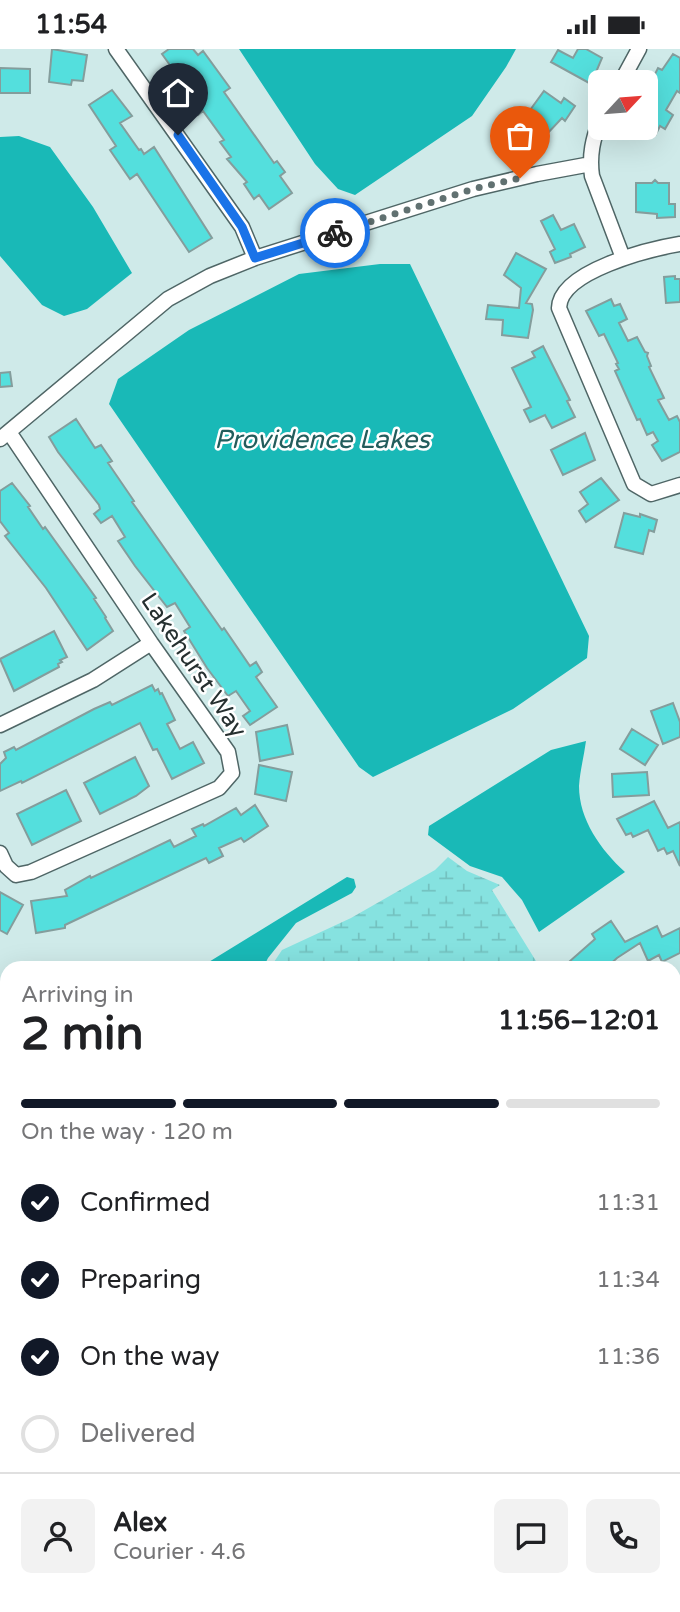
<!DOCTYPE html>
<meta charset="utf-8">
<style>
:root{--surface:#fff;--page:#f2f2f2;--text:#202124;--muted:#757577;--line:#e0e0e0;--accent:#111827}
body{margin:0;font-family:"Varela Round",sans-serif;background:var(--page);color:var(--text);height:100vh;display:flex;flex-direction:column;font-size:26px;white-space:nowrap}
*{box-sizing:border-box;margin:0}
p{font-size:23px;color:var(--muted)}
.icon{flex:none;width:38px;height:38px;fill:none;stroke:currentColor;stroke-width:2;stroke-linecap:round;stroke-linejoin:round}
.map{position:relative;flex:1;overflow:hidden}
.sheet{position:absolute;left:0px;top:912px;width:681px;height:653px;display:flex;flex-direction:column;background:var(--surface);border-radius:21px 21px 0 0;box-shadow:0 7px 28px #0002}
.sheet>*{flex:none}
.needle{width:46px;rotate:64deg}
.buttons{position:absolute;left:588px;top:21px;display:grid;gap:14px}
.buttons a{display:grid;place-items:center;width:70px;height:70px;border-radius:10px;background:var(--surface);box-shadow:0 7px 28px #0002;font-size:35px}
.pin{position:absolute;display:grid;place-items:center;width:60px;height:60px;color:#fff;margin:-72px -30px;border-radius:50% 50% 50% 0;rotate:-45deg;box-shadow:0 0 7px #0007}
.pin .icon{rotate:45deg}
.courier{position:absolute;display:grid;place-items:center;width:70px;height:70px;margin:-35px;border:5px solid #1a73e8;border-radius:50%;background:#fff;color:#222;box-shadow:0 2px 9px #0007}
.overview em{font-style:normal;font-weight:700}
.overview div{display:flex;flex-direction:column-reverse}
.overview{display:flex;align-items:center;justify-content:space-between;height:119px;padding:0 21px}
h1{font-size:46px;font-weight:700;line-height:52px}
.bar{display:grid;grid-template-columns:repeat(4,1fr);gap:10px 7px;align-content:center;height:84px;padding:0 21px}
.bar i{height:9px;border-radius:5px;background:var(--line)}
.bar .active{background:var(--accent)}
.bar p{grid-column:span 4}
.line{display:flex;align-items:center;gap:18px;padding:0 21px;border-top:2px solid var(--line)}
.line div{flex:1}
.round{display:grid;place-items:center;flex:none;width:74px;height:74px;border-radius:10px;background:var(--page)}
ol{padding:0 21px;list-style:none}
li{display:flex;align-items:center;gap:21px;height:77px}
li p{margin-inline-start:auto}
li .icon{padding:7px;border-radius:50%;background:var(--accent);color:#fff;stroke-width:4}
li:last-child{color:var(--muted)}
li i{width:38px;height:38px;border:4px solid var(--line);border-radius:50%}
.status{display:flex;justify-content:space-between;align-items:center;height:49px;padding:0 35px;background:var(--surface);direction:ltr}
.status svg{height:19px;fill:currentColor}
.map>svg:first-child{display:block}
.wetland{fill:url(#wetland-marsh)}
.water{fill:#19b9b7}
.building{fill:#54dfdd;stroke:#849d9c;stroke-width:2}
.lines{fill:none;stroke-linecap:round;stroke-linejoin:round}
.minor-casing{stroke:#4f6666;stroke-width:17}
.minor{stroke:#fff;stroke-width:14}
.done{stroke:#617171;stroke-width:7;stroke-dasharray:0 12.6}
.route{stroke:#1a73e8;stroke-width:9}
.labels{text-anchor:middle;stroke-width:5;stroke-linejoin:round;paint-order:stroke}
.street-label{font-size:24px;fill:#263030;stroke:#fff}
.water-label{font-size:26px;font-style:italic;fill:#235d5c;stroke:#fff}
</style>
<div class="status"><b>11:54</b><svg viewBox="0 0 49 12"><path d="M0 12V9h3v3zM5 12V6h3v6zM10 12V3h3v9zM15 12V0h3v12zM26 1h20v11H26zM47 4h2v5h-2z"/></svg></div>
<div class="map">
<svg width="680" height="1563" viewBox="0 0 680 1563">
<defs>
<pattern id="wetland-marsh" width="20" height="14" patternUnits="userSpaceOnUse" patternTransform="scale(1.75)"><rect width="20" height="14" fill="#86e2e0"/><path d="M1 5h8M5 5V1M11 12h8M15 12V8" fill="none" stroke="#74c2c0"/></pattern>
</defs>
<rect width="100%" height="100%" fill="#cfeae9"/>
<path class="wetland" d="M448,808l19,14 33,14 -8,5 44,71 1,7h-267l12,-18 69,-32 84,-48z
M7,1083v166l-7,2v-167z
M0,1387h7v124h-7z"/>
<path class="water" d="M239,0h277l-10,18 -34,49 -117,79 -17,-6 -23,-25z
M19,87l31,11 43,60 39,66 -45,36 -23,7 -22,-11 -42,-49v-119z
M380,215h30l179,372 -2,22 -74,51 -140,68 -14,-10 -250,-363 9,-25 71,-49 110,-56z
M586,692c-2,15 -6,30 -7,45 0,34 22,64 46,86l-86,60 -17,-32 -20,-23 -32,-11 -42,-31 1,-9 122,-76z
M347,828l7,2 2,8 -4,6 -56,30 -28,35 -5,10h-64z
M680,1091v140l-6,6v-137z
M674,1502l6,2v59h-67l-3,-5h64z"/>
<path class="building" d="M52,0l35,6 -4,26 -11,-1 -1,5 -22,-3z
M169,0h24l5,6 5,-4 27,37 -6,4 50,71 3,-2 8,11 -5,4 12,17 -23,16 -10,-14 -5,4 -10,-15 3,-2 -20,-23 4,-2 -11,-15 4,-2 -21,-29 -5,4 -31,-44 5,-3 -10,-14z
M578,0h8l16,9 -11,26 -40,-22 7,-12 15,8z
M673,5l7,4v35l-3,-2 -11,19 7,5 -8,14 -5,-3 -4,8 -10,-6v-31l9,-18 -2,-1 5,-10 4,2z
M0,19l30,1v24h-30z
M112,41l20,26 -12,7 19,27 2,-1 3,5 10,-7 58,91 -23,14 -52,-78 -7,5 -20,-29 6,-4 -27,-41z
M544,42l17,12 3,-5 11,8 -10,15 -3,-3 -15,16 -22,-17z
M655,131l3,3h11v21h6v13l-18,1v-4l-21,-2v-29h16z
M553,166l8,15 13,-6 11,23 -15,7 1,3 -16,6 -5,-11 5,-3 -14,-28z
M516,204l30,16 -20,34 6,1 1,6 -5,28 -26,-3 1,-15 -17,-1 2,-14 31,3 2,-20 -17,-13z
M675,227v3h5v23l-14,1 -2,-26z
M611,250l3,7 6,-2 7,15 -8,4 9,18 9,-4 8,15 3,1 -1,3 4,10 -2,1 15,31 -6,2 11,20 8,-4 3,6v30l-18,9 -10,-16 6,-4 -5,-9 -6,3 -7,-16 -3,1 -22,-49 4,-2 -3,-5 2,-1 -14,-29 -5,2 -13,-25z
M543,297l27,54 -3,1 8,16 -23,11 -7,-13 -15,7 -6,-12 7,-3 -19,-39 23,-11 -3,-5z
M10,323l2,14 -12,1v-14z
M76,370l19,29 6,-3 11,16 -4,2 26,38 -2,1 90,128 2,-2 26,38 6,-4 6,10 -6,5 21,30 -27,18 -7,-9 7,-5 -14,-20 -8,5 -21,-28 -23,-37 6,-4 -15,-24 -8,4 -32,-41 -17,-25 7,-4 -13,-21 -11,7 -7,-9 6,-5 -1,-4 -41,-53 -9,-15z
M585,384l10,27 -32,15 -12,-25z
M601,429l18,22 -33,22 -7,-11 9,-7 -8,-12z
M12,434l18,23 -2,1 15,22 2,-2 51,71 -2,1 12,18 -1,1 8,13 -26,19 -41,-62 -41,-52 4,-3 -9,-12v-30z
M624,464l16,4v-3l17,6 -3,12 -5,-2 -6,24 -28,-7z
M54,582l13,26 -7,3 2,2 -4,2 1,3 -45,24 -14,-32z
M152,636l3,6 3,-2 2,5 2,-1 13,27 -8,4 13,25 13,-7 11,21 -32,16 -15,-30 -4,1 -13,-27 -118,60 -1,-2 -21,10v-27l6,-6 -2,-6 10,-5 2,3 78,-41 16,-7 2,3z
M673,654l7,19v15l-17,7 -12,-33z
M287,676l6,29 -33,7 -4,-29z
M632,680l26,16 -13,20 -25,-16z
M135,708l14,29 -13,10 -36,18 -16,-31z
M259,716l33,7 -6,29 -31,-7z
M647,723l2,23 -36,2 -1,-23z
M66,741l15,31 -49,24 -15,-31z
M654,752l14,27 12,-6v44l-7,-15 -6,3 -3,-6 -6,3 -10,-21 -15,7 -2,-4 -5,2 -9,-16z
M255,756l13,21 -24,16 -3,-4 -22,10 4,8 -14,7 -3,-5 -141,67v3l-29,5 -5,-32 36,-5 -2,-6 25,-14 1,2 79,-38 4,7 22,-11 -4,-7 11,-5 1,2 32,-18 5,7z
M0,843l23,13 -16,29 -7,-4z
M611,872l14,21 32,-16 5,11 18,-9v25l-18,9 -3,-7 -11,6 -8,-18 -23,15 -11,10h-30l-6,-7 25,-22 -3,-5z"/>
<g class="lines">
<defs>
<path id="minor" d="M116,0l126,178 13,31
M621,33l18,-33
M600,71c-7,19 -11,35 -8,56l31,82
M680,195c-30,5 -120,27 -121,64l75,176 17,10 29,-9
M0,390l168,-140 42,-23 45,-18 218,-69 64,-15 54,-10
M0,676l93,-45 58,-37
M0,804l6,13 10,9 15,-3 188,-84 13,-15 -4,-21 -77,-109 -142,-211
M674,950l6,-4
M674,1404h6
M510,1558l2,5
M250,1563l5,-5"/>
</defs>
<use href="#minor" class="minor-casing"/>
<use href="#minor" class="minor"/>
</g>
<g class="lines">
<path class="done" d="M335,184l138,-44 47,-11"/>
<path class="route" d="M178,86l64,92 13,31 80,-25"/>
</g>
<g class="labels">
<g class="street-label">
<text transform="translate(194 616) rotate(56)" y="8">Lakehurst Way</text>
</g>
<g class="water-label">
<text x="322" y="399">Providence Lakes</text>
</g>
</g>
</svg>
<div class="buttons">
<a><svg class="needle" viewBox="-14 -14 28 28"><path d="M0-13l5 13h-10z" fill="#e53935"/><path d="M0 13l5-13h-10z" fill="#757577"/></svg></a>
</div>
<div class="pin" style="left:520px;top:129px;background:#ea580c"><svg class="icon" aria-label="bag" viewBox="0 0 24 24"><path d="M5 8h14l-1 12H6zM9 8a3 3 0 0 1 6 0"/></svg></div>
<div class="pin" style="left:178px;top:86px;background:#1f2937"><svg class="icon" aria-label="home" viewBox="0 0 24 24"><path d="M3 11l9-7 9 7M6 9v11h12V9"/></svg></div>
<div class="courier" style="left:335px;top:184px"><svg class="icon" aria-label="bike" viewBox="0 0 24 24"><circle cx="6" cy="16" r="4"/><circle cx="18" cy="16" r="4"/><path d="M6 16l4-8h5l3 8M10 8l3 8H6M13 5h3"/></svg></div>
<section class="sheet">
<div class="overview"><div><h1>2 min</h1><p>Arriving in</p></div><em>11:56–12:01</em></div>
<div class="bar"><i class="active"></i><i class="active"></i><i class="active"></i><i></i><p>On the way · 120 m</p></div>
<ol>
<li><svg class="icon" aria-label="check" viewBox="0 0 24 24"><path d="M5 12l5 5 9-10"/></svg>Confirmed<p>11:31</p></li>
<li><svg class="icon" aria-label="check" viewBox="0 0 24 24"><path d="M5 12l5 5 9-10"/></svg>Preparing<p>11:34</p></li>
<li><svg class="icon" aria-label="check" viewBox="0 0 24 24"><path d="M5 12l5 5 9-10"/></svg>On the way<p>11:36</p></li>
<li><i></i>Delivered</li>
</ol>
<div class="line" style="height:126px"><a class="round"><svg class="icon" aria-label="person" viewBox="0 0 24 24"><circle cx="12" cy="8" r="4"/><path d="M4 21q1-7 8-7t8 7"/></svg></a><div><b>Alex</b><p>Courier · 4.6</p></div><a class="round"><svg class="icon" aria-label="chat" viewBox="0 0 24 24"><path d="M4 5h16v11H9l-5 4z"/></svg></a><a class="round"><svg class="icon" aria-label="phone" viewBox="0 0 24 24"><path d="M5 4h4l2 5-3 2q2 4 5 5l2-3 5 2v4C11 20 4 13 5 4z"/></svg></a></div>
</section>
</div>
